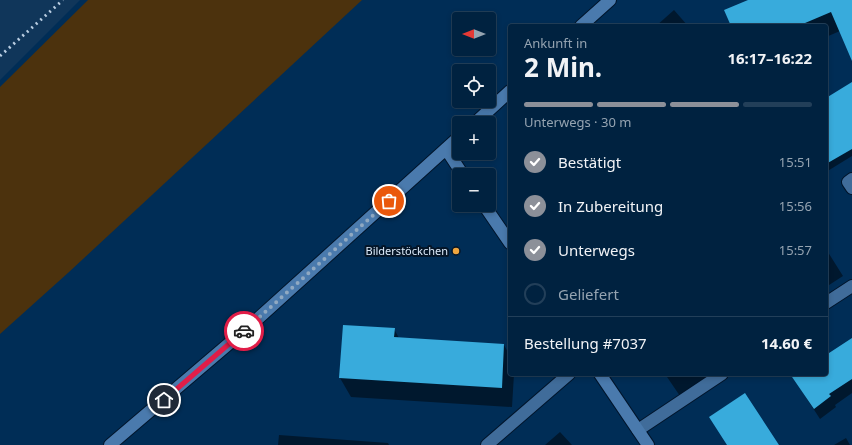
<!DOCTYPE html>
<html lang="de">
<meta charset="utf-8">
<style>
:root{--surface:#002240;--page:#0a2a47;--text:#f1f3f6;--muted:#95a4b1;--line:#223f59;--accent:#8c9099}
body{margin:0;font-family:"Noto Sans",sans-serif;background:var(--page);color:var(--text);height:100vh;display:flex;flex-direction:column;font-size:15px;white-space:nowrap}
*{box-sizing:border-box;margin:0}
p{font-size:13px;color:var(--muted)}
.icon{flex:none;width:22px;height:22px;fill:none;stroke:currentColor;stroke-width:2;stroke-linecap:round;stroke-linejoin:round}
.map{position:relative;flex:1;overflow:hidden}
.side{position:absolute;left:508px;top:24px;width:320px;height:352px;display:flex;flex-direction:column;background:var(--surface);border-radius:4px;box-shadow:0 2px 6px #0003,0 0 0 1px var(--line)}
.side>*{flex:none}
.needle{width:26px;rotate:270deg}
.tools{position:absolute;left:452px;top:12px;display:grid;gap:8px}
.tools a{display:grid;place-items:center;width:44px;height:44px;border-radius:4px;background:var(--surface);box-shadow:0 2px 6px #0003,0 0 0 1px var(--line);font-size:20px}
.pin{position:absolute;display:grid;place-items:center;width:34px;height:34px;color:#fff;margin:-17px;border:2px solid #fff;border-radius:50%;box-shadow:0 1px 4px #0007}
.courier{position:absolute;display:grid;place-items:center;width:40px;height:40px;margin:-20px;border:3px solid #e11d48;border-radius:50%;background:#fff;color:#222;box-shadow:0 1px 5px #0007}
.headline em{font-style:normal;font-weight:700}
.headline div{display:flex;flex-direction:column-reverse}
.headline{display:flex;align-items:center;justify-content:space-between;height:68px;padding:0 16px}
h1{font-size:26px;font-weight:700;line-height:30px}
.bar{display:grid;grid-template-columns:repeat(4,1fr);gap:6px 4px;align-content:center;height:48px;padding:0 16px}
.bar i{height:5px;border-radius:3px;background:var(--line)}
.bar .selected{background:var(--accent)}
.bar p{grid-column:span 4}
.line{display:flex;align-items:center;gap:10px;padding:0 16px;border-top:1px solid var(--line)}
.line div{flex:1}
ol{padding:0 16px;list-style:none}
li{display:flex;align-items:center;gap:12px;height:44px}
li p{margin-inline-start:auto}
li .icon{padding:4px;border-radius:50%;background:var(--accent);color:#fff;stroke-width:4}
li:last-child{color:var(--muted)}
li i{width:22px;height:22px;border:2px solid var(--line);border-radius:50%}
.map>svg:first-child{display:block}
.built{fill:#10365a}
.green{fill:#4c320d}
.shadow{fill:#0007}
.building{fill:#38abdc}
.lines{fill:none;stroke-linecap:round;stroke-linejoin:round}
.street-casing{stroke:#01152b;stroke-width:14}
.secondary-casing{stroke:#01152b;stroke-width:14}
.street{stroke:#406c9a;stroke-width:12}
.secondary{stroke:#4a7aad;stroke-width:12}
.rail{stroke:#bacee2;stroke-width:3;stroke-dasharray:2 4;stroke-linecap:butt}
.done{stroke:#90a9c2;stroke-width:4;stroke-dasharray:0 7.2}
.route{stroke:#e11d48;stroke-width:5}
.poi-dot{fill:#f0a63f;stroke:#041527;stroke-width:1.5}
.labels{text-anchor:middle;stroke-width:4;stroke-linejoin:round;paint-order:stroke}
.poi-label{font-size:11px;fill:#ddecfc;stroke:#041527;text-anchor:end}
</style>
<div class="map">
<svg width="852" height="445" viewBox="0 0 852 445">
<rect width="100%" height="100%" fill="#002d56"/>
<path class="built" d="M0,0h80l-80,80z"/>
<path class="green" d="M88,0h274l-293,272 -69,62v-247z"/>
<path class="shadow" d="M750,0h102v52l-12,-21 -14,6v-11h-94z
M674,10l14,16h-32z
M852,83v73l-26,16v-73z
M826,249l17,27 -17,11z
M394,329l5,9 105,7 6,11v18h4l-2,33 -161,-10 -11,-19z
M852,339v54l-17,12 1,2 -16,12 -20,-31v-14h26v-17z
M665,374h46l-31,22z
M560,432l12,13h-27z
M279,435l109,8 1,2h-111z
M846,438l4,7h-16z"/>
<path class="building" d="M748,0h104v61l-21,-49 -33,14h-67l-7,-16z
M852,82v67l-26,15v-66z
M343,325l52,3 -1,9 110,7 -2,44 -163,-10z
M852,338v41l-23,15 2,2 -17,13 -24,-35h36v-19z
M745,393l34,52h-52l-18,-28z"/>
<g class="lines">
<defs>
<path id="street" d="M852,179l-4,3 4,6
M826,303l26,-17
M638,430l84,-56
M487,445l82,-71"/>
<path id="secondary" d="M581,26l29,-26
M475,123l35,-32
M446,149l17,26
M484,205l26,38
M600,374l48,71
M110,445l142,-121 207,-187"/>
</defs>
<use href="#street" class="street-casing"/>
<use href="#secondary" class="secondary-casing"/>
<use href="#street" class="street"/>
<use href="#secondary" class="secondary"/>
<path class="rail" d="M0,56l63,-56"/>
</g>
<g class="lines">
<path class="done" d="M244,331l145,-130"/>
<path class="route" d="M164,400l80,-69"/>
</g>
<circle class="poi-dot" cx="456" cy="251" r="4"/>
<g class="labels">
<g class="poi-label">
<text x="448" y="255">Bilderstöckchen</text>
</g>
</g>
</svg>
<div class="tools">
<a><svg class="needle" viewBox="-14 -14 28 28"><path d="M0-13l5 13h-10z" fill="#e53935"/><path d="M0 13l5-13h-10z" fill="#95a4b1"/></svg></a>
<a><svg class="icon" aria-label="locate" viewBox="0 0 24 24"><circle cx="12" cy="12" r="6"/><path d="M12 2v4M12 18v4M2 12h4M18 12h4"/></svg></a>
<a>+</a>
<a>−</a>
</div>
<div class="pin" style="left:389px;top:201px;background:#ea580c"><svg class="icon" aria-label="bag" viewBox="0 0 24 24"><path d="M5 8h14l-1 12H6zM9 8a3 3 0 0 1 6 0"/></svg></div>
<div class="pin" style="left:164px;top:400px;background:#1f2937"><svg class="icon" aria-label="home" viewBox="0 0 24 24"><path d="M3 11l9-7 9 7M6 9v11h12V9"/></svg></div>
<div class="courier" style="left:244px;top:331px"><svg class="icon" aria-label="car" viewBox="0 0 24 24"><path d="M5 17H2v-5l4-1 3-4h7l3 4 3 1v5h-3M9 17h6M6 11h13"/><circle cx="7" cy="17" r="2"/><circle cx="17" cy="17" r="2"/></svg></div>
<section class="side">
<div class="headline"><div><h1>2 Min.</h1><p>Ankunft in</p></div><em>16:17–16:22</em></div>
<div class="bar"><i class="selected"></i><i class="selected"></i><i class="selected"></i><i></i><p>Unterwegs · 30 m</p></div>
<ol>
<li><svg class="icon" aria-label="check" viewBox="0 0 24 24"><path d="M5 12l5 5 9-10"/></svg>Bestätigt<p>15:51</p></li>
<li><svg class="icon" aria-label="check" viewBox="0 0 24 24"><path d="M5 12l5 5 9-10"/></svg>In Zubereitung<p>15:56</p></li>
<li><svg class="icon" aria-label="check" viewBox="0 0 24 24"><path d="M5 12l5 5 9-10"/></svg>Unterwegs<p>15:57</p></li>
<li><i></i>Geliefert</li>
</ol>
<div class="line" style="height:52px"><div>Bestellung #7037</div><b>14.60 €</b></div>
</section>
</div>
